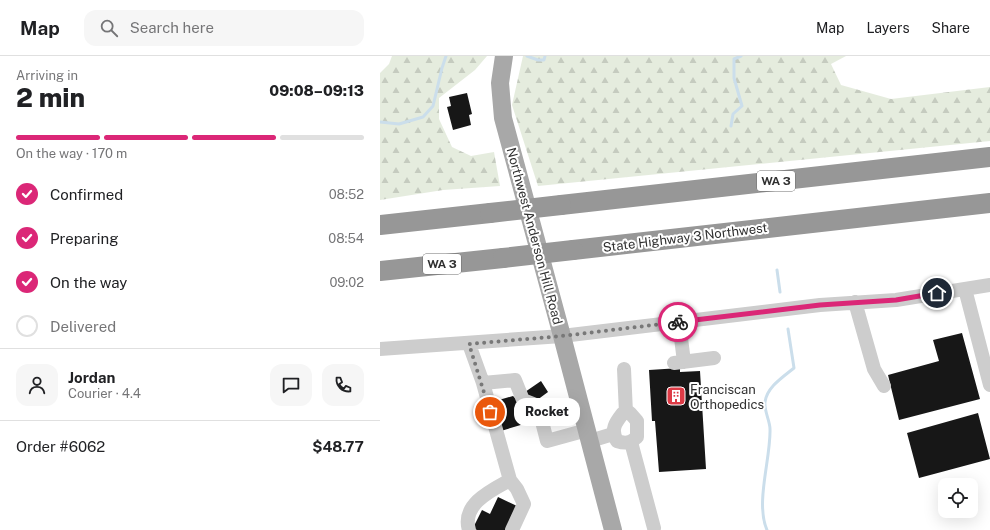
<!DOCTYPE html>
<meta charset="utf-8">
<style>
:root{--surface:#fff;--page:#f6f6f6;--text:#202124;--muted:#757577;--line:#e0e0e0;--accent:#db2777}
body{margin:0;font-family:"Public Sans",sans-serif;background:var(--page);color:var(--text);height:100vh;display:flex;flex-direction:column;font-size:15px;white-space:nowrap}
*{box-sizing:border-box;margin:0}
p{font-size:13px;color:var(--muted)}
.icon{flex:none;width:22px;height:22px;fill:none;stroke:currentColor;stroke-width:2;stroke-linecap:round;stroke-linejoin:round}
.map{position:relative;flex:1;overflow:hidden}
.side{display:flex;flex-direction:column;background:var(--surface);width:380px}
.side>*{flex:none}
.controls{position:absolute;left:558px;top:422px;display:grid;gap:8px}
.controls a{display:grid;place-items:center;width:40px;height:40px;border-radius:8px;background:var(--surface);box-shadow:0 4px 16px #0002;font-size:20px}
.pin{position:absolute;display:grid;place-items:center;width:34px;height:34px;color:#fff;margin:-17px;border:2px solid #fff;border-radius:50%;box-shadow:0 1px 4px #0007}
.courier{position:absolute;display:grid;place-items:center;width:40px;height:40px;margin:-20px;border:3px solid #db2777;border-radius:50%;background:#fff;color:#222;box-shadow:0 1px 5px #0007}
.bubble{position:absolute;height:28px;border-radius:12px;background:var(--surface);box-shadow:0 4px 16px #0002;font-size:13px;font-weight:800;line-height:28px;text-align:center}
.headline em{font-style:normal;font-weight:800}
.headline div{display:flex;flex-direction:column-reverse}
.headline{display:flex;align-items:center;justify-content:space-between;height:68px;padding:0 16px}
h1{font-size:26px;font-weight:800;line-height:30px}
.bar{display:grid;grid-template-columns:repeat(4,1fr);gap:6px 4px;align-content:center;height:48px;padding:0 16px}
.bar i{height:5px;border-radius:3px;background:var(--line)}
.bar .active{background:var(--accent)}
.bar p{grid-column:span 4}
.line{display:flex;align-items:center;gap:10px;padding:0 16px;border-top:1px solid var(--line)}
.line div{flex:1}
.round{display:grid;place-items:center;flex:none;width:42px;height:42px;border-radius:12px;background:var(--page)}
ol{padding:0 16px;list-style:none}
li{display:flex;align-items:center;gap:12px;height:44px}
li p{margin-inline-start:auto}
li .icon{padding:4px;border-radius:50%;background:var(--accent);color:#fff;stroke-width:4}
li:last-child{color:var(--muted)}
li i{width:22px;height:22px;border:2px solid var(--line);border-radius:50%}
header{display:flex;align-items:center;gap:24px;box-sizing:border-box;height:56px;padding:0 20px;background:var(--surface);border-bottom:1px solid var(--line)}
header strong{font-size:19px}
nav{display:flex;gap:22px;margin-inline-start:auto;font-size:14px}
.search{width:280px;height:36px;background:var(--page);display:flex;align-items:center;gap:10px;box-sizing:border-box;padding:0 14px;border-radius:12px;color:var(--muted);font-size:15px}
main{display:flex;flex:1;min-height:0}
.map>svg:first-child{display:block}
.forest{fill:url(#forest-firs)}
.lines{fill:none;stroke-linecap:round;stroke-linejoin:round}
.stream{stroke:#cbdeeb;stroke-width:3}
.building{fill:#171717}
.minor{stroke:#cdcdcd;stroke-width:14}
.major{stroke:#a8a8a8;stroke-width:18}
.highway{stroke:#979797;stroke-width:20}
.highway-bridge{stroke:#979797;stroke-width:20}
.done{stroke:#787878;stroke-width:4;stroke-dasharray:0 7.2}
.route{stroke:#db2777;stroke-width:5}
.labels{text-anchor:middle;stroke-width:4;stroke-linejoin:round;paint-order:stroke}
.shield{fill:#fff;stroke:#6e6e6e;stroke-width:1}
.shield-label{font-size:12px;font-weight:bold;fill:#303030}
.street-label{font-size:13px;fill:#303030;stroke:#fff}
.poi-label{font-size:13px;fill:#303030;stroke:#fff;text-anchor:start}
</style>
<header>
<strong>Map</strong>
<div class="search"><svg class="icon" aria-label="search" viewBox="0 0 24 24"><circle cx="10" cy="10" r="6"/><path d="M15 15l6 6"/></svg>Search here</div>
<nav><a>Map</a><a>Layers</a><a>Share</a></nav>
</header>
<main>
<section class="side">
<div class="headline"><div><h1>2 min</h1><p>Arriving in</p></div><em>09:08–09:13</em></div>
<div class="bar"><i class="active"></i><i class="active"></i><i class="active"></i><i></i><p>On the way · 170 m</p></div>
<ol>
<li><svg class="icon" aria-label="check" viewBox="0 0 24 24"><path d="M5 12l5 5 9-10"/></svg>Confirmed<p>08:52</p></li>
<li><svg class="icon" aria-label="check" viewBox="0 0 24 24"><path d="M5 12l5 5 9-10"/></svg>Preparing<p>08:54</p></li>
<li><svg class="icon" aria-label="check" viewBox="0 0 24 24"><path d="M5 12l5 5 9-10"/></svg>On the way<p>09:02</p></li>
<li><i></i>Delivered</li>
</ol>
<div class="line" style="height:72px"><a class="round"><svg class="icon" aria-label="person" viewBox="0 0 24 24"><circle cx="12" cy="8" r="4"/><path d="M4 21q1-7 8-7t8 7"/></svg></a><div><b>Jordan</b><p>Courier · 4.4</p></div><a class="round"><svg class="icon" aria-label="chat" viewBox="0 0 24 24"><path d="M4 5h16v11H9l-5 4z"/></svg></a><a class="round"><svg class="icon" aria-label="phone" viewBox="0 0 24 24"><path d="M5 4h4l2 5-3 2q2 4 5 5l2-3 5 2v4C11 20 4 13 5 4z"/></svg></a></div>
<div class="line" style="height:52px"><div>Order #6062</div><b>$48.77</b></div>
</section>
<div class="map">
<svg width="610" height="474" viewBox="0 0 610 474">
<defs>
<pattern id="forest-firs" width="22" height="20" patternUnits="userSpaceOnUse"><rect width="22" height="20" fill="#e5ecde"/><path d="M5 1l3.5 6h-7zM16 11l3.5 6h-7z" fill="#c5cbbf"/></pattern>
</defs>
<rect width="100%" height="100%" fill="#fff"/>
<path class="forest" d="M12,0h95l-12,14 -36,28v21l13,28 19,9 23,-4 6,34 -57,4 -63,10v-127l9,-9z
M143,0h323l-15,8 10,21 50,14 99,-12v54l-452,45 -26,-81z"/>
<g class="lines">
<path class="stream" d="M147,0l11,4h6l1,-4
M0,66l19,2 24,-7 10,-11 9,-38 4,-12
M351,70l2,-12 9,-8 -8,-28v-19l7,-3
M397,214l3,22
M387,474c-12,-27 4,-72 3,-101 0,-8 -6,-18 -5,-27 2,-15 18,-25 29,-34l-6,-39"/>
</g>
<path class="building" d="M87,37l5,21 -3,1 2,10 -18,5 -6,-23 4,-1 -2,-9z
M582,277l18,66 -81,21 -11,-45 51,-14 -6,-21z
M300,312v4l20,-1 6,98 -47,3 -4,-51h-3l-3,-51z
M161,325l7,11 -15,11 -8,-11z
M133,340l4,4 7,24 -23,7 -9,-29z
M598,357l12,46 -71,19 -12,-45z
M118,441l19,9 -12,24h-28l-4,-2 9,-18 8,4z"/>
<g class="lines">
<path class="minor" d="M585,233l25,96
M475,246l19,67 10,17
M299,266l5,40
M89,288l14,39 32,-3 8,20 15,6 9,35 40,-11
M0,293l182,-13 258,-31 76,-5 94,-15
M294,307l40,-5
M244,313l2,44
M103,327l27,97 7,9 7,15 -12,26
M243,357h7l7,8v16c-7,6 -11,7 -20,4 -7,-12 -1,-19 6,-28z
M210,385l23,-7
M251,386l23,86
M89,474c-8,-26 23,-40 41,-50"/>
<path class="major" d="M124,0l-4,27 3,35 59,218 51,194"/>
<path class="highway" d="M181,149l429,-48
M0,169l110,-12
M193,194l417,-47
M0,215l123,-13"/>
<path class="highway-bridge" d="M110,157l71,-8
M123,202l70,-8"/>
</g>
<g class="lines">
<path class="done" d="M110,356l-21,-68 93,-8 116,-14"/>
<path class="route" d="M298,266l142,-17 76,-5 41,-7"/>
</g>
<defs>
<symbol id="building-square" viewBox="-11 -11 22 22"><rect x="-9" y="-9" width="18" height="18" rx="4" fill="#dd3b46" stroke="#fff"/><path d="M-4-6H4V6H1V3H-1V6H-4ZM-2.5-4.3h1.7v1.8h-1.7ZM.8-4.3h1.7v1.8H.8ZM-2.5-1h1.7V.8h-1.7ZM.8-1h1.7V.8H.8Z" fill="#fff"/></symbol>
</defs>
<g fill-rule="evenodd">
<use href="#building-square" x="285" y="329" width="22" height="22"/>
</g>
<g class="labels">
<g class="shield">
<rect x="377" y="115" width="38" height="20" rx="3"/>
<rect x="43" y="198" width="38" height="20" rx="3"/>
</g>
<g class="shield-label">
<text x="396" y="129">WA 3</text>
<text x="62" y="212">WA 3</text>
</g>
<g class="street-label">
<text transform="translate(155 180) rotate(75)" y="5">Northwest Anderson Hill Road</text>
<text transform="translate(305 181) rotate(-7)" y="5">State Highway 3 Northwest</text>
</g>
<g class="poi-label">
<text x="310" y="338">Franciscan<tspan x="310" dy="15">Orthopedics</tspan></text>
</g>
</g>
</svg>
<div class="controls">
<a><svg class="icon" aria-label="locate" viewBox="0 0 24 24"><circle cx="12" cy="12" r="6"/><path d="M12 2v4M12 18v4M2 12h4M18 12h4"/></svg></a>
</div>
<div class="pin" style="left:110px;top:356px;background:#ea580c"><svg class="icon" aria-label="bag" viewBox="0 0 24 24"><path d="M5 8h14l-1 12H6zM9 8a3 3 0 0 1 6 0"/></svg></div>
<div class="pin" style="left:557px;top:237px;background:#1f2937"><svg class="icon" aria-label="home" viewBox="0 0 24 24"><path d="M3 11l9-7 9 7M6 9v11h12V9"/></svg></div>
<div class="courier" style="left:298px;top:266px"><svg class="icon" aria-label="bike" viewBox="0 0 24 24"><circle cx="6" cy="16" r="4"/><circle cx="18" cy="16" r="4"/><path d="M6 16l4-8h5l3 8M10 8l3 8H6M13 5h3"/></svg></div>
<div class="bubble" style="left:134px;top:342px;width:66px">Rocket</div>
</div>
</main>
